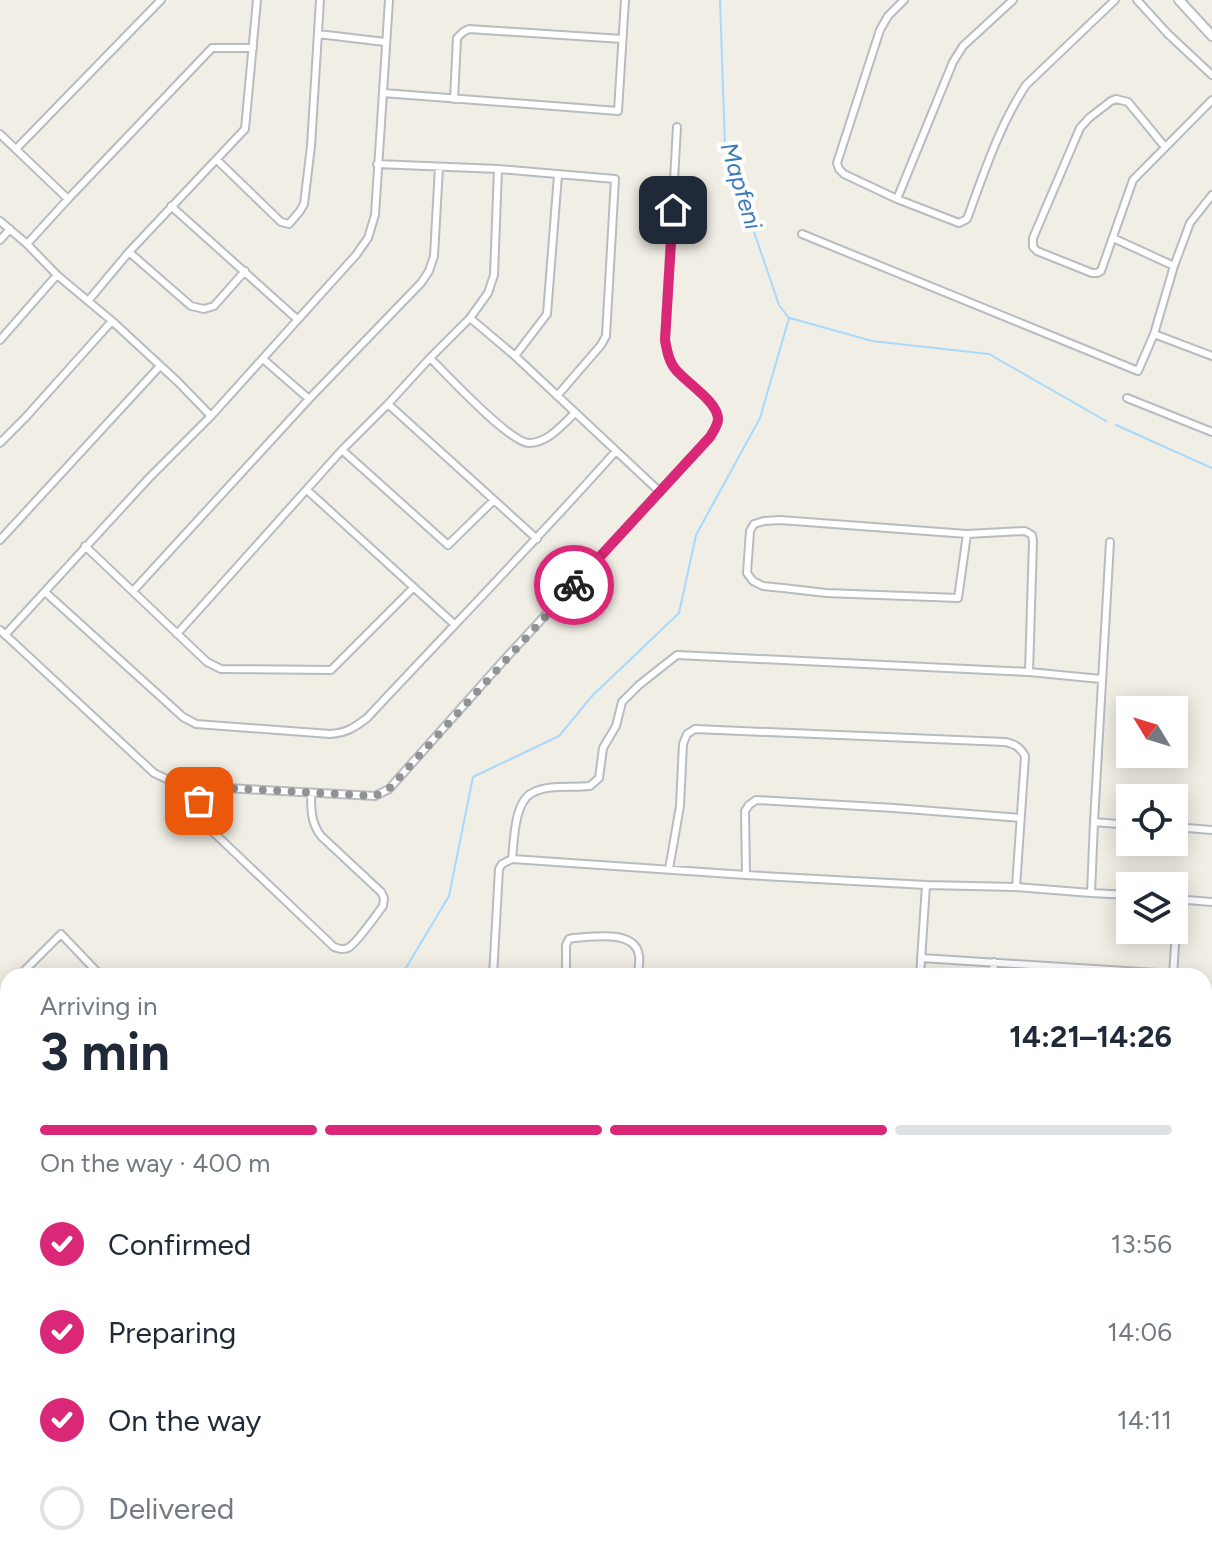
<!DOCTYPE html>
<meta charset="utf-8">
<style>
:root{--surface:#fff;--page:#f6f6f7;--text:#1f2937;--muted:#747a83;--line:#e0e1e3;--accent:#db2777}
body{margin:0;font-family:Figtree,sans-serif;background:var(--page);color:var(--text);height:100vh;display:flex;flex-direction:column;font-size:30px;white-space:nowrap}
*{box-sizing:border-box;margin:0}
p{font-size:26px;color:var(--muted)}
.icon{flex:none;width:44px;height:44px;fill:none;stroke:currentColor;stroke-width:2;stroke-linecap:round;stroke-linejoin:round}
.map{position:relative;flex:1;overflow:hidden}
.drawer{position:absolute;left:0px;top:968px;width:1212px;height:600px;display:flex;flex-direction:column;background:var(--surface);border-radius:24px 24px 0 0;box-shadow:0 4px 20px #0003}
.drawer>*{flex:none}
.needle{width:52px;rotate:308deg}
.buttons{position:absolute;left:1116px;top:696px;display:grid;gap:16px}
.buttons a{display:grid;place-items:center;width:72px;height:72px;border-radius:0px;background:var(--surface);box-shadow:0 4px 20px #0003;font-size:40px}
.pin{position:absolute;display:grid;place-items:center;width:68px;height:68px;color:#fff;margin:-34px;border-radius:16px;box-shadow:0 4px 12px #0006}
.courier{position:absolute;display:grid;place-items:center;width:80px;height:80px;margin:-40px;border:6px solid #db2777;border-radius:50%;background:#fff;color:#222;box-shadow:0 2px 10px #0007}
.headline em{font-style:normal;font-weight:700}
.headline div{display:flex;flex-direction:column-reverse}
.headline{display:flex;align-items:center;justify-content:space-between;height:136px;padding:0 40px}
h1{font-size:52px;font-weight:700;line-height:60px}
.bar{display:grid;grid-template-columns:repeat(4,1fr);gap:12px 8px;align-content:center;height:96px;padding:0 40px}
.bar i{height:10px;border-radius:6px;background:var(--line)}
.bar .current{background:var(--accent)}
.bar p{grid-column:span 4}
ol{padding:0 40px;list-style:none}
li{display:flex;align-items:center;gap:24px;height:88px}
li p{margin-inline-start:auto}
li .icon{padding:8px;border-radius:50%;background:var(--accent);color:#fff;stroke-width:4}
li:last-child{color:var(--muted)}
li i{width:44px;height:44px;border:4px solid var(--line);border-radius:50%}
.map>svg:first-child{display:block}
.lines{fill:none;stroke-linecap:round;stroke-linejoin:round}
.stream{stroke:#a7d9ff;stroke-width:2}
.minor-casing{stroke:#b8bbc0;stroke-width:10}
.tertiary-casing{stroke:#b8bbc0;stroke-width:12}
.minor{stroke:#fff;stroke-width:6}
.tertiary{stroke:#fff;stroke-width:8}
.done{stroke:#919293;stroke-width:8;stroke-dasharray:0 14.4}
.route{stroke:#db2777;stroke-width:10}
.labels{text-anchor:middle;stroke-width:8;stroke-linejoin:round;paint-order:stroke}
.water-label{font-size:24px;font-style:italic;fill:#3a79bb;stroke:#fff}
</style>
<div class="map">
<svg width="1212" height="1568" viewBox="0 0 1212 1568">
<rect width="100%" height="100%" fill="#f1eee5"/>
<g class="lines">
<path class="stream" d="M720,0l5,147 54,158 9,12
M790,318l82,23 117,13 117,67
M1116,425l96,43
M401,976l48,-80 24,-119 86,-41 33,-40 87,-83 17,-78 64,-117 29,-100
M0,1439l8,-5"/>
<defs>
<path id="minor" d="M1013,0l-50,46 -10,16 -56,137 62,24 8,-4c17,-46 32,-93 59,-134l89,-85
M1137,0l31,34 44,41
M318,34l67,8
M383,93l235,18 7,-111
M454,99l3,-61 6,-6 6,-3 153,10
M0,134l68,65
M1165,147l-37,-45 -12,-3 -5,2 -22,17 -9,10 -47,110v9l4,4 55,22h5l4,-2 32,-91 79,-80
M16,149l145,-149
M217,160l64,62 8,2 11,-13 4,-7 7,-58 9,-146
M377,164l121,5 117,10 -9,157 -5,9 -44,51
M897,199l-53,-25 -5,-5 -2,-6 43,-133 8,-14 16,-16
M171,206l126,113
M0,221l27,23 30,31 55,46 66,61 33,34
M802,234l336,137 16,-37 20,-68 16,-43 22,-28
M1113,238l61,28
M0,240l10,-11
M27,244l41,-45 144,-151h41
M129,252l62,54 13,3 10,-3 31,-35
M88,301l41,-49 116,-123 12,-129
M470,318l45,38 145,136
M1154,334l58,22
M0,340l57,-65
M515,356l32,-42 11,-139
M430,358c16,16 80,85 99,85 19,0 33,-18 46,-30
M263,359l46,40
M1127,398l85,34
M388,404l149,135
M0,443l25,-25 87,-97
M342,450l106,95 46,-45
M307,490l147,134
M967,534l-187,-14 -16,1 -10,3 -4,7 -3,42 6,8 10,5 20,2 43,5 132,5 9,-64 58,-3 7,4 1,6 -4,131
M0,540l160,-174
M85,546l122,116 14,7 110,1 82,-82
M133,591l176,-192 112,-116 8,-12 5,-15 5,-89
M45,592l138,125 13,7 134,10c16,-1 24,-6 37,-16 83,-89 168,-176 249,-267
M0,630l154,143 21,10 32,4 168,9 14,-7 114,-128 207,-224c3,-5 8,-12 8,-18 0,-17 -31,-36 -42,-49 -7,-8 -9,-19 -11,-30l12,-213
M177,634l165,-184 46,-46 42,-46 40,-40 18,-25 6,-18 4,-106
M5,635l144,-157 62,-62 145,-161 12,-17 7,-23 14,-215
M207,787l-8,14 3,14 9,15 123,117c6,2 8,3 14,1 9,-5 28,-33 35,-42l1,-8 -3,-6 -60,-56c-10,-13 -10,-26 -10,-43
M1094,822l16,-280
M1130,825l-36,-3 -3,71 39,2
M1174,827l38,3
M512,859c2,-17 2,-57 20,-66 16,-9 40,-5 58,-7l9,-8 4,-30 13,-22 6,-24 17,-17 38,-30 352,17 72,7
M669,869l11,-63 3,-62 4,-10 8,-5 310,13c10,2 15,5 20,14l-9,131
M746,875l-1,-64 4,-6 7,-5 138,8 126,10
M926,885l90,2 75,6
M1174,899l38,3
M921,958l252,16
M19,976l42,-42 40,42
M493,976l6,-107 3,-5 10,-5 234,16 180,10 -6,91
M566,976v-31l3,-6 5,-1c19,-1 62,-9 65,18 1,6 -1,14 -1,20
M993,976l1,-14
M1173,976l5,-77
M0,995l8,-8
M0,1021l8,9
M1204,1114l8,1
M0,1145l8,-7
M1204,1184h8
M1204,1256l8,1
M0,1284l8,-8
M1204,1329l8,1
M1204,1397l8,1
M1204,1461h8
M234,1560l10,8
M403,1560l11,8
M509,1560l7,8
M704,1560l5,8
M1007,1560l4,8
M41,1568l6,-8
M154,1568l6,-8
M426,1568l10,-8
M636,1568l16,-8
M1073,1568l7,-8
M1158,1568v-8"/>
<path id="tertiary" d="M1179,0l33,36"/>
</defs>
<use href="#minor" class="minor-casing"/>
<use href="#tertiary" class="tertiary-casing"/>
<use href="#minor" class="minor"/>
<use href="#tertiary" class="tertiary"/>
</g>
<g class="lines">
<path class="done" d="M199,801l8,-14 168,9 14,-7 185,-204"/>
<path class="route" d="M574,585l136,-148c3,-5 8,-12 8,-18 0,-17 -31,-36 -42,-49 -7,-8 -9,-19 -11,-30l8,-130"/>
</g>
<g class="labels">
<g class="water-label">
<text transform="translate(741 186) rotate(73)" y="8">Mapfeni</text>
</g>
</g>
</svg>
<div class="buttons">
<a><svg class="needle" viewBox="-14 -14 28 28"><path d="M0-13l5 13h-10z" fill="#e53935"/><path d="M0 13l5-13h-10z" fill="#747a83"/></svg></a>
<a><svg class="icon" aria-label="locate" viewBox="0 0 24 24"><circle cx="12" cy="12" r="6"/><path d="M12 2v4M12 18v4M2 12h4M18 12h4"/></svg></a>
<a><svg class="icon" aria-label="layers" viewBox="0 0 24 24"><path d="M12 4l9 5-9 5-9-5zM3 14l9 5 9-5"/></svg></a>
</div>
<div class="pin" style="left:199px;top:801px;background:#ea580c"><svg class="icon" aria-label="bag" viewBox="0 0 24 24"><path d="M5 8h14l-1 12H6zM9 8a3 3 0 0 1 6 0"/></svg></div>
<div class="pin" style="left:673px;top:210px;background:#1f2937"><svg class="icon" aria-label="home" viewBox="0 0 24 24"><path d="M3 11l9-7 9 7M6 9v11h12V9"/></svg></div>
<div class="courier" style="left:574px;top:585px"><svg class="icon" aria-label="bike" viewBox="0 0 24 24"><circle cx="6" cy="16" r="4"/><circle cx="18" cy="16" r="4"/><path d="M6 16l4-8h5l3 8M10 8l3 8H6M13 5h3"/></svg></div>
<section class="drawer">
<div class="headline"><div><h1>3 min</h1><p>Arriving in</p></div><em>14:21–14:26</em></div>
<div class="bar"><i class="current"></i><i class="current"></i><i class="current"></i><i></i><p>On the way · 400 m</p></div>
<ol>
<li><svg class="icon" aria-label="check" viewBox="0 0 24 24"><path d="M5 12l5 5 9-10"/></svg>Confirmed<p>13:56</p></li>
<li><svg class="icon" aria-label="check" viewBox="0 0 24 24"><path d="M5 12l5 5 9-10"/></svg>Preparing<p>14:06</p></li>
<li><svg class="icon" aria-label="check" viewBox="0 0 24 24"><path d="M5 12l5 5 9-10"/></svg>On the way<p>14:11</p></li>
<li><i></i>Delivered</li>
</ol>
</section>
</div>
